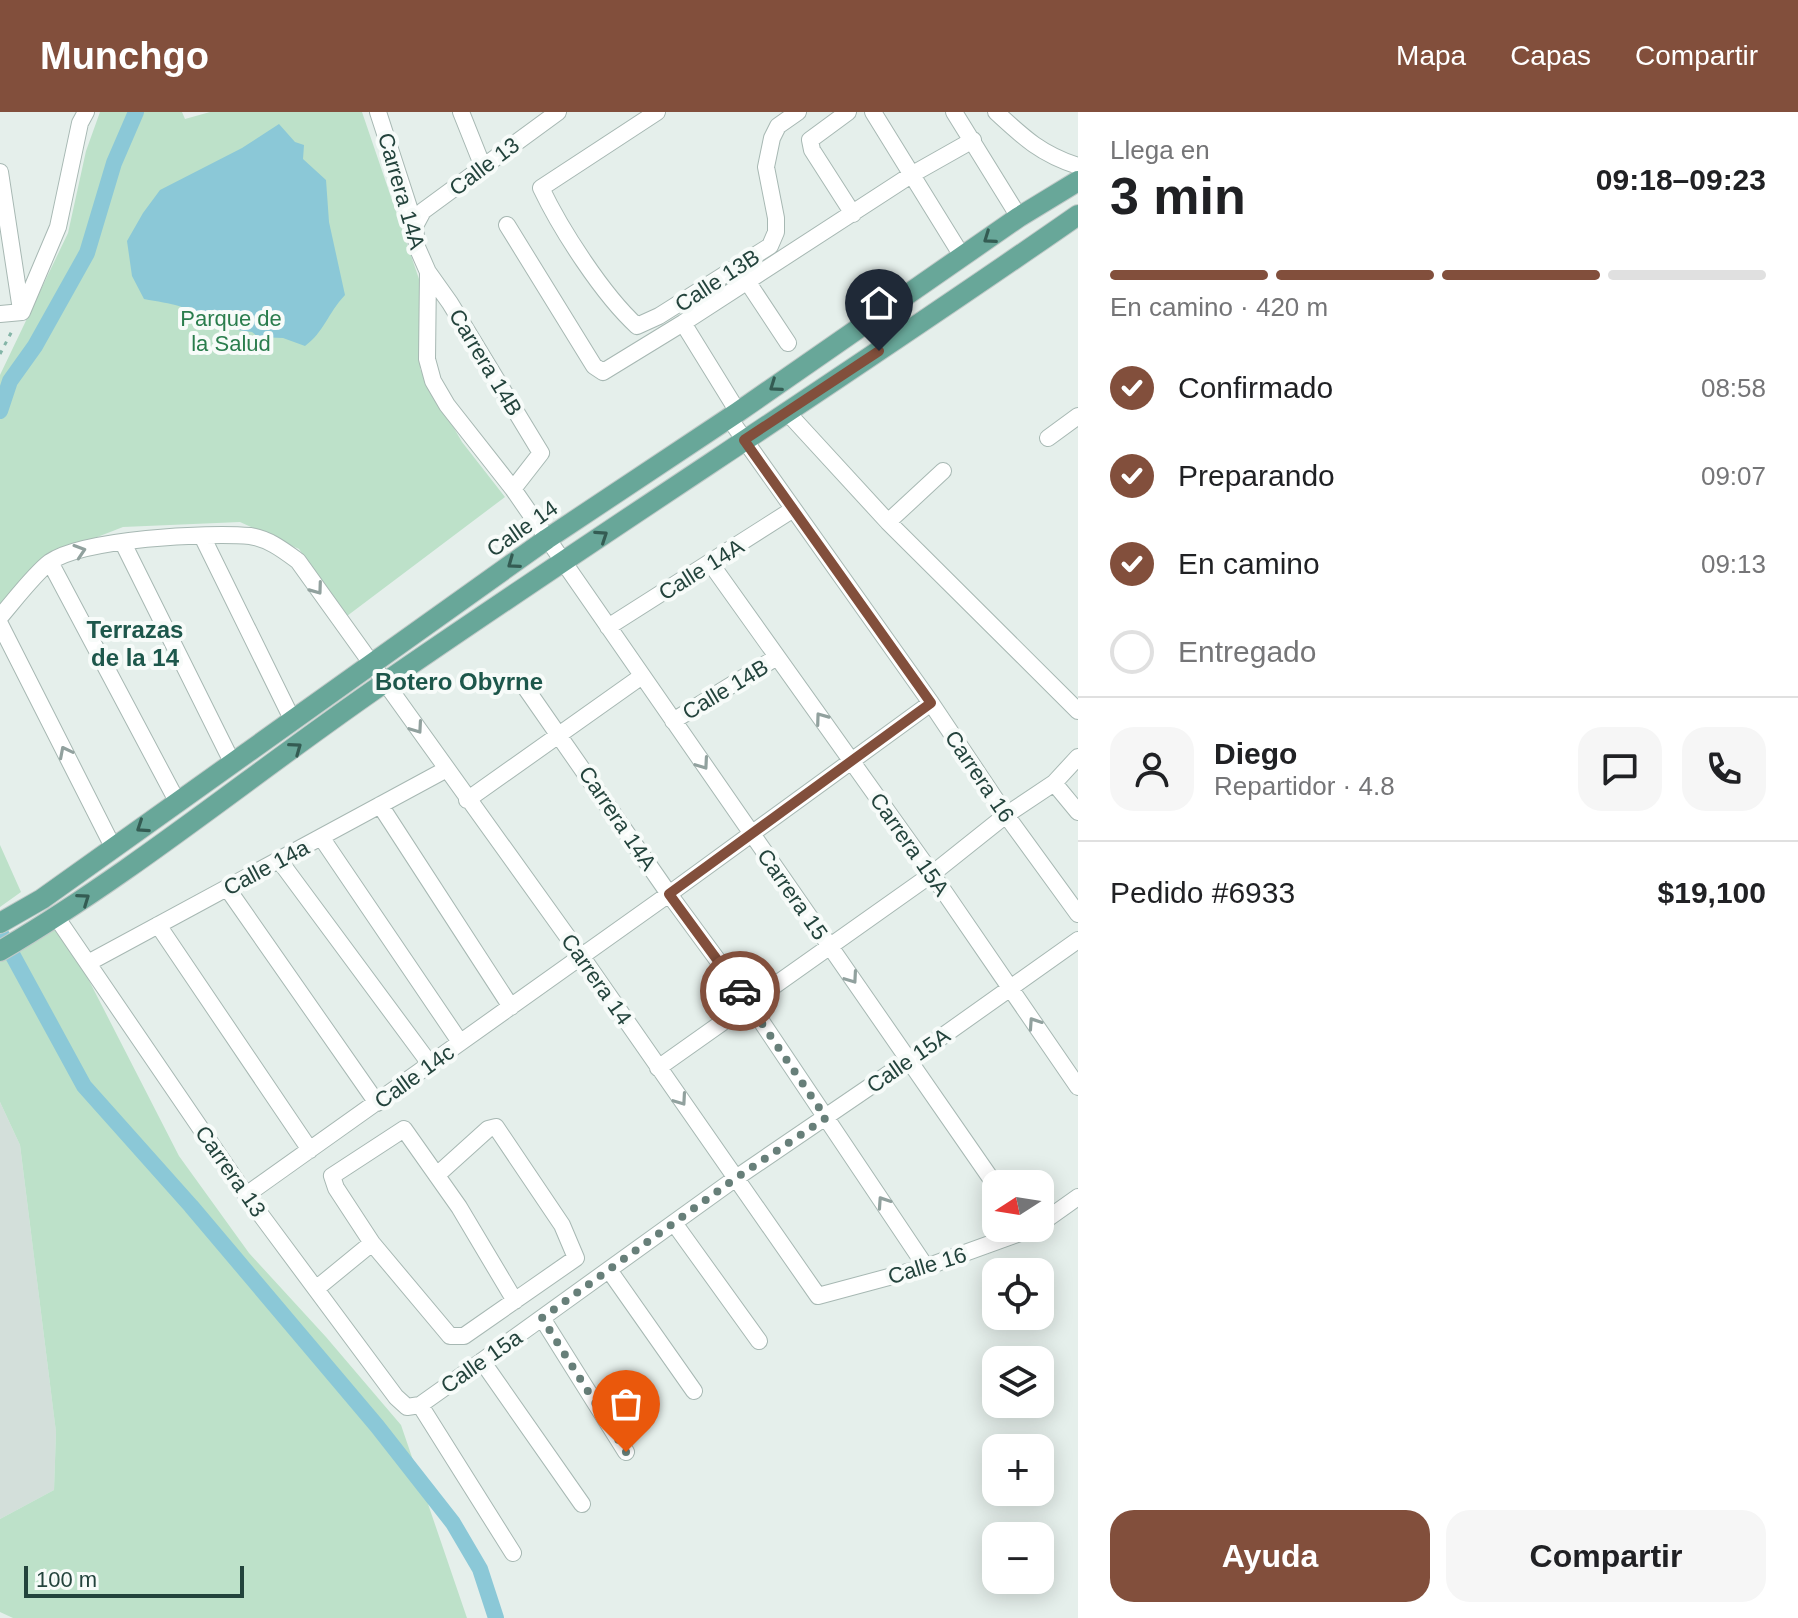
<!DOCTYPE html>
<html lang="es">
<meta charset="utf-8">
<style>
:root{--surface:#fff;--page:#f6f6f6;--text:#202124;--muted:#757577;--line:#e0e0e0;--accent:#824f3c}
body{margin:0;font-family:Helvetica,sans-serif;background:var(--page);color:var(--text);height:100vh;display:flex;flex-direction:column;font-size:30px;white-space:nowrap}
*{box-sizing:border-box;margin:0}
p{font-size:26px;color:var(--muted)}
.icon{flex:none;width:44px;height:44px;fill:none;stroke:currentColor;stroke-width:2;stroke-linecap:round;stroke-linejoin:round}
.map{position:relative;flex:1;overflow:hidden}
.sheet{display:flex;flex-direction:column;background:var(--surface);width:720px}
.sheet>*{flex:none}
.needle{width:52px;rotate:258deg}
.controls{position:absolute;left:982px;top:1058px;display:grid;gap:16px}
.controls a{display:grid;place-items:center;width:72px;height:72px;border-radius:16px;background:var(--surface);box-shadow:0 4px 20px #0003;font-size:40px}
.scale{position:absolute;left:24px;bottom:20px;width:220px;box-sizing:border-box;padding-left:8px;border:4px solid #23433c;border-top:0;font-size:22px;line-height:28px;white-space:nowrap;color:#23433c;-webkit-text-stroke:6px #f7fbf9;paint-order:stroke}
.pin{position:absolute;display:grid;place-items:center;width:68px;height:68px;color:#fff;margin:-82px -34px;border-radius:50% 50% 50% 0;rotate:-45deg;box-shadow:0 0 8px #0007}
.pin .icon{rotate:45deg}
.courier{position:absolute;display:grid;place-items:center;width:80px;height:80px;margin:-40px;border:6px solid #824f3c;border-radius:50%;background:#fff;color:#222;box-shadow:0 2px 10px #0007}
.overview em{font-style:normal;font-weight:600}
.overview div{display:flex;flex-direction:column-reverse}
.overview{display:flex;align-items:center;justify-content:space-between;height:136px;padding:0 32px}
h1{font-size:52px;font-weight:600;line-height:60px}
.bar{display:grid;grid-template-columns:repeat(4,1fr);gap:12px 8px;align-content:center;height:96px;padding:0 32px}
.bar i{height:10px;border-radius:6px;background:var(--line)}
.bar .on{background:var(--accent)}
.bar p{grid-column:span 4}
.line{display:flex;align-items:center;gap:20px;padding:0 32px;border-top:2px solid var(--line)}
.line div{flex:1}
.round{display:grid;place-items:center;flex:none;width:84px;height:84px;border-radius:24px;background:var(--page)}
ol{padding:0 32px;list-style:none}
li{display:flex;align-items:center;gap:24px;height:88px}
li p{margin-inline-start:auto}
li .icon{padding:8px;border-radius:50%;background:var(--accent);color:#fff;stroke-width:4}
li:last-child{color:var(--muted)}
li i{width:44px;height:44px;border:4px solid var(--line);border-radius:50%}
.primary-button{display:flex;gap:16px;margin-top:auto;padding:16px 32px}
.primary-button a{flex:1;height:92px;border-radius:24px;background:var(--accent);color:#fff;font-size:32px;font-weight:600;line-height:92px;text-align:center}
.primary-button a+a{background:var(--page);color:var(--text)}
header{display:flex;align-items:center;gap:48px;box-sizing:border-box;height:112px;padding:0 40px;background:var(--accent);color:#fff}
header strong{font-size:38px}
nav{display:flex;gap:44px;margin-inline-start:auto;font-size:28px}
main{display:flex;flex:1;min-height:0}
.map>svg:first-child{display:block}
.built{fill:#d3dfda}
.green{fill:#bde1c9}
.water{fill:#8bc8d7}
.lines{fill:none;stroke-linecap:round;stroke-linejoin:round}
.canal{stroke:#8bc8d7;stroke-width:16}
.minor-casing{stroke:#a7b8b3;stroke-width:18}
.major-casing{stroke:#c1cac8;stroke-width:22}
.path{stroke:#84b5a7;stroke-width:3;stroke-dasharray:4 6;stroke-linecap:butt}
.minor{stroke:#fff;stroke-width:16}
.major{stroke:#68a799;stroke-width:20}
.oneway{stroke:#345c53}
.oneway2{stroke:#91a19e}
.done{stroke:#677f79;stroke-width:8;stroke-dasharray:0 14.4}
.route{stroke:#824f3c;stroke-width:10}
.labels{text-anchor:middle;stroke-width:8;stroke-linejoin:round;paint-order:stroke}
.street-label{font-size:22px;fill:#23433c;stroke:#f7fbf9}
.park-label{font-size:22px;fill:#2a7d4d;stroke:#f7fbf9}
.neighbourhood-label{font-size:24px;font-weight:bold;fill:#1d574b;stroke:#f7fbf9}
</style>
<header>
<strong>Munchgo</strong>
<nav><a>Mapa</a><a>Capas</a><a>Compartir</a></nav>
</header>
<main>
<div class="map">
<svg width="1078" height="1506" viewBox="0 0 1078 1506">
<rect width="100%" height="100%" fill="#e5efeb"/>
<path class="built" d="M0,990l20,43 36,287 -2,58 -54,29z"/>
<path class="green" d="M100,0h82l3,7 25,-7h152l57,167 1,90 42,73 43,55 -158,119 -48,-67 -59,-27 -117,5 -77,30 -46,57v-239l68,-142 18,-82z
M0,733l21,47 -21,15z
M57,806l122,238 70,97 77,84 75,88 66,193h-454l-13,-6v-93l54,-29 2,-58 -36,-287 -20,-43v-151z"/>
<path class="water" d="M279,12l16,18 9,3 -1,14 23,21 3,42 16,73c-17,18 -21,37 -40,51l-22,-8 -25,-1 -6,-5 -42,-6c-18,-21 -39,-22 -66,-27l-12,-23 -5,-35 16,-28 17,-23 82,-42z"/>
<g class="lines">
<path class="canal" d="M0,299l10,-30 25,-35 52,-93 27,-90 22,-51
M0,820l84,154 107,120 186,220 76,97 27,46 16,49"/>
<defs>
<path id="minor" d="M378,0l37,114 2,21 11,25 -1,87 6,22 14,24 66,84 483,697
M461,0l22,55
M657,0l-116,76c20,42 62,107 96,138l22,-10 111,-70 6,-14v-14l-10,-51 6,-29 6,-12 20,-14
M848,0l-38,28 2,10 41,64
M873,0l89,144
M954,0l65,105
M996,0c28,26 45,42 82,54
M0,60l21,138
M507,113l87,141 9,6 80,-49 228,-148 62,-35
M415,114l8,-15 135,-99
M428,160l22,31 91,150 -28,36
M747,169l41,62
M22,200l36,-85 22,-104 6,-11
M0,202l22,-2
M683,211l55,89
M786,299l102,111 190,189
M729,306l202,285 75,112 72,99
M1048,326l30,-22
M888,410l55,-51
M202,424l90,183
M123,431l109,219
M50,450l128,241
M711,452l221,310 146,213
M0,505c13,-15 35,-44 50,-55 33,-23 158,-30 200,-26 19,3 33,14 48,25l284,396 236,339 108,-29 108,-39
M0,512l113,223
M608,515l184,-117
M525,575l144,207 80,109 177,264
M673,609l104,-64
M1054,671l24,29
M467,688l175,-124
M380,693l131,202
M321,725l139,205
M279,748l151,204
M227,776l150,215
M57,806l189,277 150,202 11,10 13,-2 62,-44 254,-183 173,-118 169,-120
M158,813l152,225
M88,851l357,-193
M658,956l274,-194 74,-59 48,-32 24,-26
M246,1083l423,-301 262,-191
M674,1111l85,118
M1040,1112l38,-27
M372,1131l-36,-55 -4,-12 72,-47 55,78 56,94
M609,1158l85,121
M317,1176l55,-45 78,93h14l112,-78 -14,-33 -66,-98 -8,2 -51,46
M542,1206l84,134
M482,1249l100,143
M420,1293l93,148"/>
<path id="major" d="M0,811l42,-24 505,-360 191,-127 281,-195 59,-36
M0,839c136,-80 257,-181 387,-270 229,-158 463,-307 691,-466"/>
</defs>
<use href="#minor" class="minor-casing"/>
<use href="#major" class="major-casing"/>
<path class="path" d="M0,242l13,-25"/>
<use href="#minor" class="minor"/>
<use href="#major" class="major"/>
</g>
<defs><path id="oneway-chevron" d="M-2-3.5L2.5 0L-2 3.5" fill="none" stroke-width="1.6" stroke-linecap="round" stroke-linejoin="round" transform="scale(2)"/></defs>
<g class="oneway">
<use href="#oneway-chevron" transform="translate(989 126) rotate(145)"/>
<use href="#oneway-chevron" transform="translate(775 274) rotate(145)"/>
<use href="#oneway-chevron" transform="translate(602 424) rotate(-34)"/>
<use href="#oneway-chevron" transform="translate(513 451) rotate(144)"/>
<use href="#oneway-chevron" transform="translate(296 636) rotate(-36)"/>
<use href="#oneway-chevron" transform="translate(142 715) rotate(146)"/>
<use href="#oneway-chevron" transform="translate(84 787) rotate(-35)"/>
</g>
<g class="oneway2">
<use href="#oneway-chevron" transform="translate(80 439) rotate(-18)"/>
<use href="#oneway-chevron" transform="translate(317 477) rotate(54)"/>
<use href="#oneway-chevron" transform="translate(821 606) rotate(-126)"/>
<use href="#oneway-chevron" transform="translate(417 616) rotate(55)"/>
<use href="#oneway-chevron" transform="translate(65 640) rotate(-117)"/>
<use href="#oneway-chevron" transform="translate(703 652) rotate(55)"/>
<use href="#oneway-chevron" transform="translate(852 866) rotate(55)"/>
<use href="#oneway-chevron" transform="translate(1034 911) rotate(-124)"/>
<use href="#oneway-chevron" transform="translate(681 988) rotate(55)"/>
<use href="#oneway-chevron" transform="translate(883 1090) rotate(-124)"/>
</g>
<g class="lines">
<path class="done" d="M626,1340l-84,-134 194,-140 90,-60 -86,-127"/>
<path class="route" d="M740,879l-71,-97 262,-191 -187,-263 135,-89"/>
</g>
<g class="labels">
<g class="street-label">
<text transform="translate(484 54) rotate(-37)" y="8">Calle 13</text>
<text transform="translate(402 79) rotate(74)" y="8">Carrera 14A</text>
<text transform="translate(717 168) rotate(-33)" y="8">Calle 13B</text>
<text transform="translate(486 250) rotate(59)" y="8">Carrera 14B</text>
<text transform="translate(522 416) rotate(-35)" y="8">Calle 14</text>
<text transform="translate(701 457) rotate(-32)" y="8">Calle 14A</text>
<text transform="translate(725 577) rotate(-31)" y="8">Calle 14B</text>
<text transform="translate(980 664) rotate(56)" y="8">Carrera 16</text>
<text transform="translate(618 706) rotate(56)" y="8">Carrera 14A</text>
<text transform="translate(910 732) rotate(55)" y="8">Carrera 15A</text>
<text transform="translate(266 755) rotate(-28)" y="8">Calle 14a</text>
<text transform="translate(793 782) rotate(55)" y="8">Carrera 15</text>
<text transform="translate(597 867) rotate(55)" y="8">Carrera 14</text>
<text transform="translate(908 948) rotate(-35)" y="8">Calle 15A</text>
<text transform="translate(414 964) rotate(-36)" y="8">Calle 14c</text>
<text transform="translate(231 1059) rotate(55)" y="8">Carrera 13</text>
<text transform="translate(927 1153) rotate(-17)" y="8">Calle 16</text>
<text transform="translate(481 1249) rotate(-35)" y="8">Calle 15a</text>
</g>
<g class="park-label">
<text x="231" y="214">Parque de<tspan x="231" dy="25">la Salud</tspan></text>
</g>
<g class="neighbourhood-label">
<text x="135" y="526">Terrazas<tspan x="135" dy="28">de la 14</tspan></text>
<text x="459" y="578">Botero Obyrne</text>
</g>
</g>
</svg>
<div class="controls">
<a><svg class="needle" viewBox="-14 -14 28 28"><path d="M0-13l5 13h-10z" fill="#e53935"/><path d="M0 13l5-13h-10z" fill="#757577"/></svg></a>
<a><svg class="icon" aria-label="locate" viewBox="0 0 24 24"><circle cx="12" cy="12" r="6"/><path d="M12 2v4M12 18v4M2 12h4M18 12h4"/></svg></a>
<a><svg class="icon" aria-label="layers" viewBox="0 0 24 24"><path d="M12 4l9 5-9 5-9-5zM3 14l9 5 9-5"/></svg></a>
<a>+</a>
<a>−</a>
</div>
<div class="scale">100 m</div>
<div class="pin" style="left:626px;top:1340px;background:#ea580c"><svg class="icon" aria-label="bag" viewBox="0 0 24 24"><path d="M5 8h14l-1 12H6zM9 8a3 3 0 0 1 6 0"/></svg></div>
<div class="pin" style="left:879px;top:239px;background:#1f2937"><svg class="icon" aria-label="home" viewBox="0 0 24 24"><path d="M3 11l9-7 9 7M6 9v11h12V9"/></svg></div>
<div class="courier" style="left:740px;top:879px"><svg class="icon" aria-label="car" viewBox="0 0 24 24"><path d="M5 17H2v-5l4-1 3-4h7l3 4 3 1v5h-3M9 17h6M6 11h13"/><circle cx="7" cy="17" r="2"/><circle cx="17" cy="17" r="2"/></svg></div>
</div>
<section class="sheet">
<div class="overview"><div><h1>3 min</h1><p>Llega en</p></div><em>09:18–09:23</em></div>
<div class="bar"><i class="on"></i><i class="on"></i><i class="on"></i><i></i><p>En camino · 420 m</p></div>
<ol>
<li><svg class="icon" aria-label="check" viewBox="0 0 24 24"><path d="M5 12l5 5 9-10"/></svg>Confirmado<p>08:58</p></li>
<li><svg class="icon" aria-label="check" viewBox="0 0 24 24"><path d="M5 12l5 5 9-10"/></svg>Preparando<p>09:07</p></li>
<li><svg class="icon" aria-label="check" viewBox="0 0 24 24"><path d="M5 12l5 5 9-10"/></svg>En camino<p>09:13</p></li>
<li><i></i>Entregado</li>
</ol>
<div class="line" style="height:144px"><a class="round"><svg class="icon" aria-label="person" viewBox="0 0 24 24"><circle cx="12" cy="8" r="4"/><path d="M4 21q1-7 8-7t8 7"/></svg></a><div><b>Diego</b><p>Repartidor · 4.8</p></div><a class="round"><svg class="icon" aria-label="chat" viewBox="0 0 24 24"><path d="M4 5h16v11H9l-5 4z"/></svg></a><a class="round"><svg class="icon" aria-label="phone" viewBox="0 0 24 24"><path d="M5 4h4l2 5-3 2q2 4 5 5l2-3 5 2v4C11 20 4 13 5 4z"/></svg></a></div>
<div class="line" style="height:104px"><div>Pedido #6933</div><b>$19,100</b></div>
<div class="primary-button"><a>Ayuda</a><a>Compartir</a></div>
</section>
</main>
